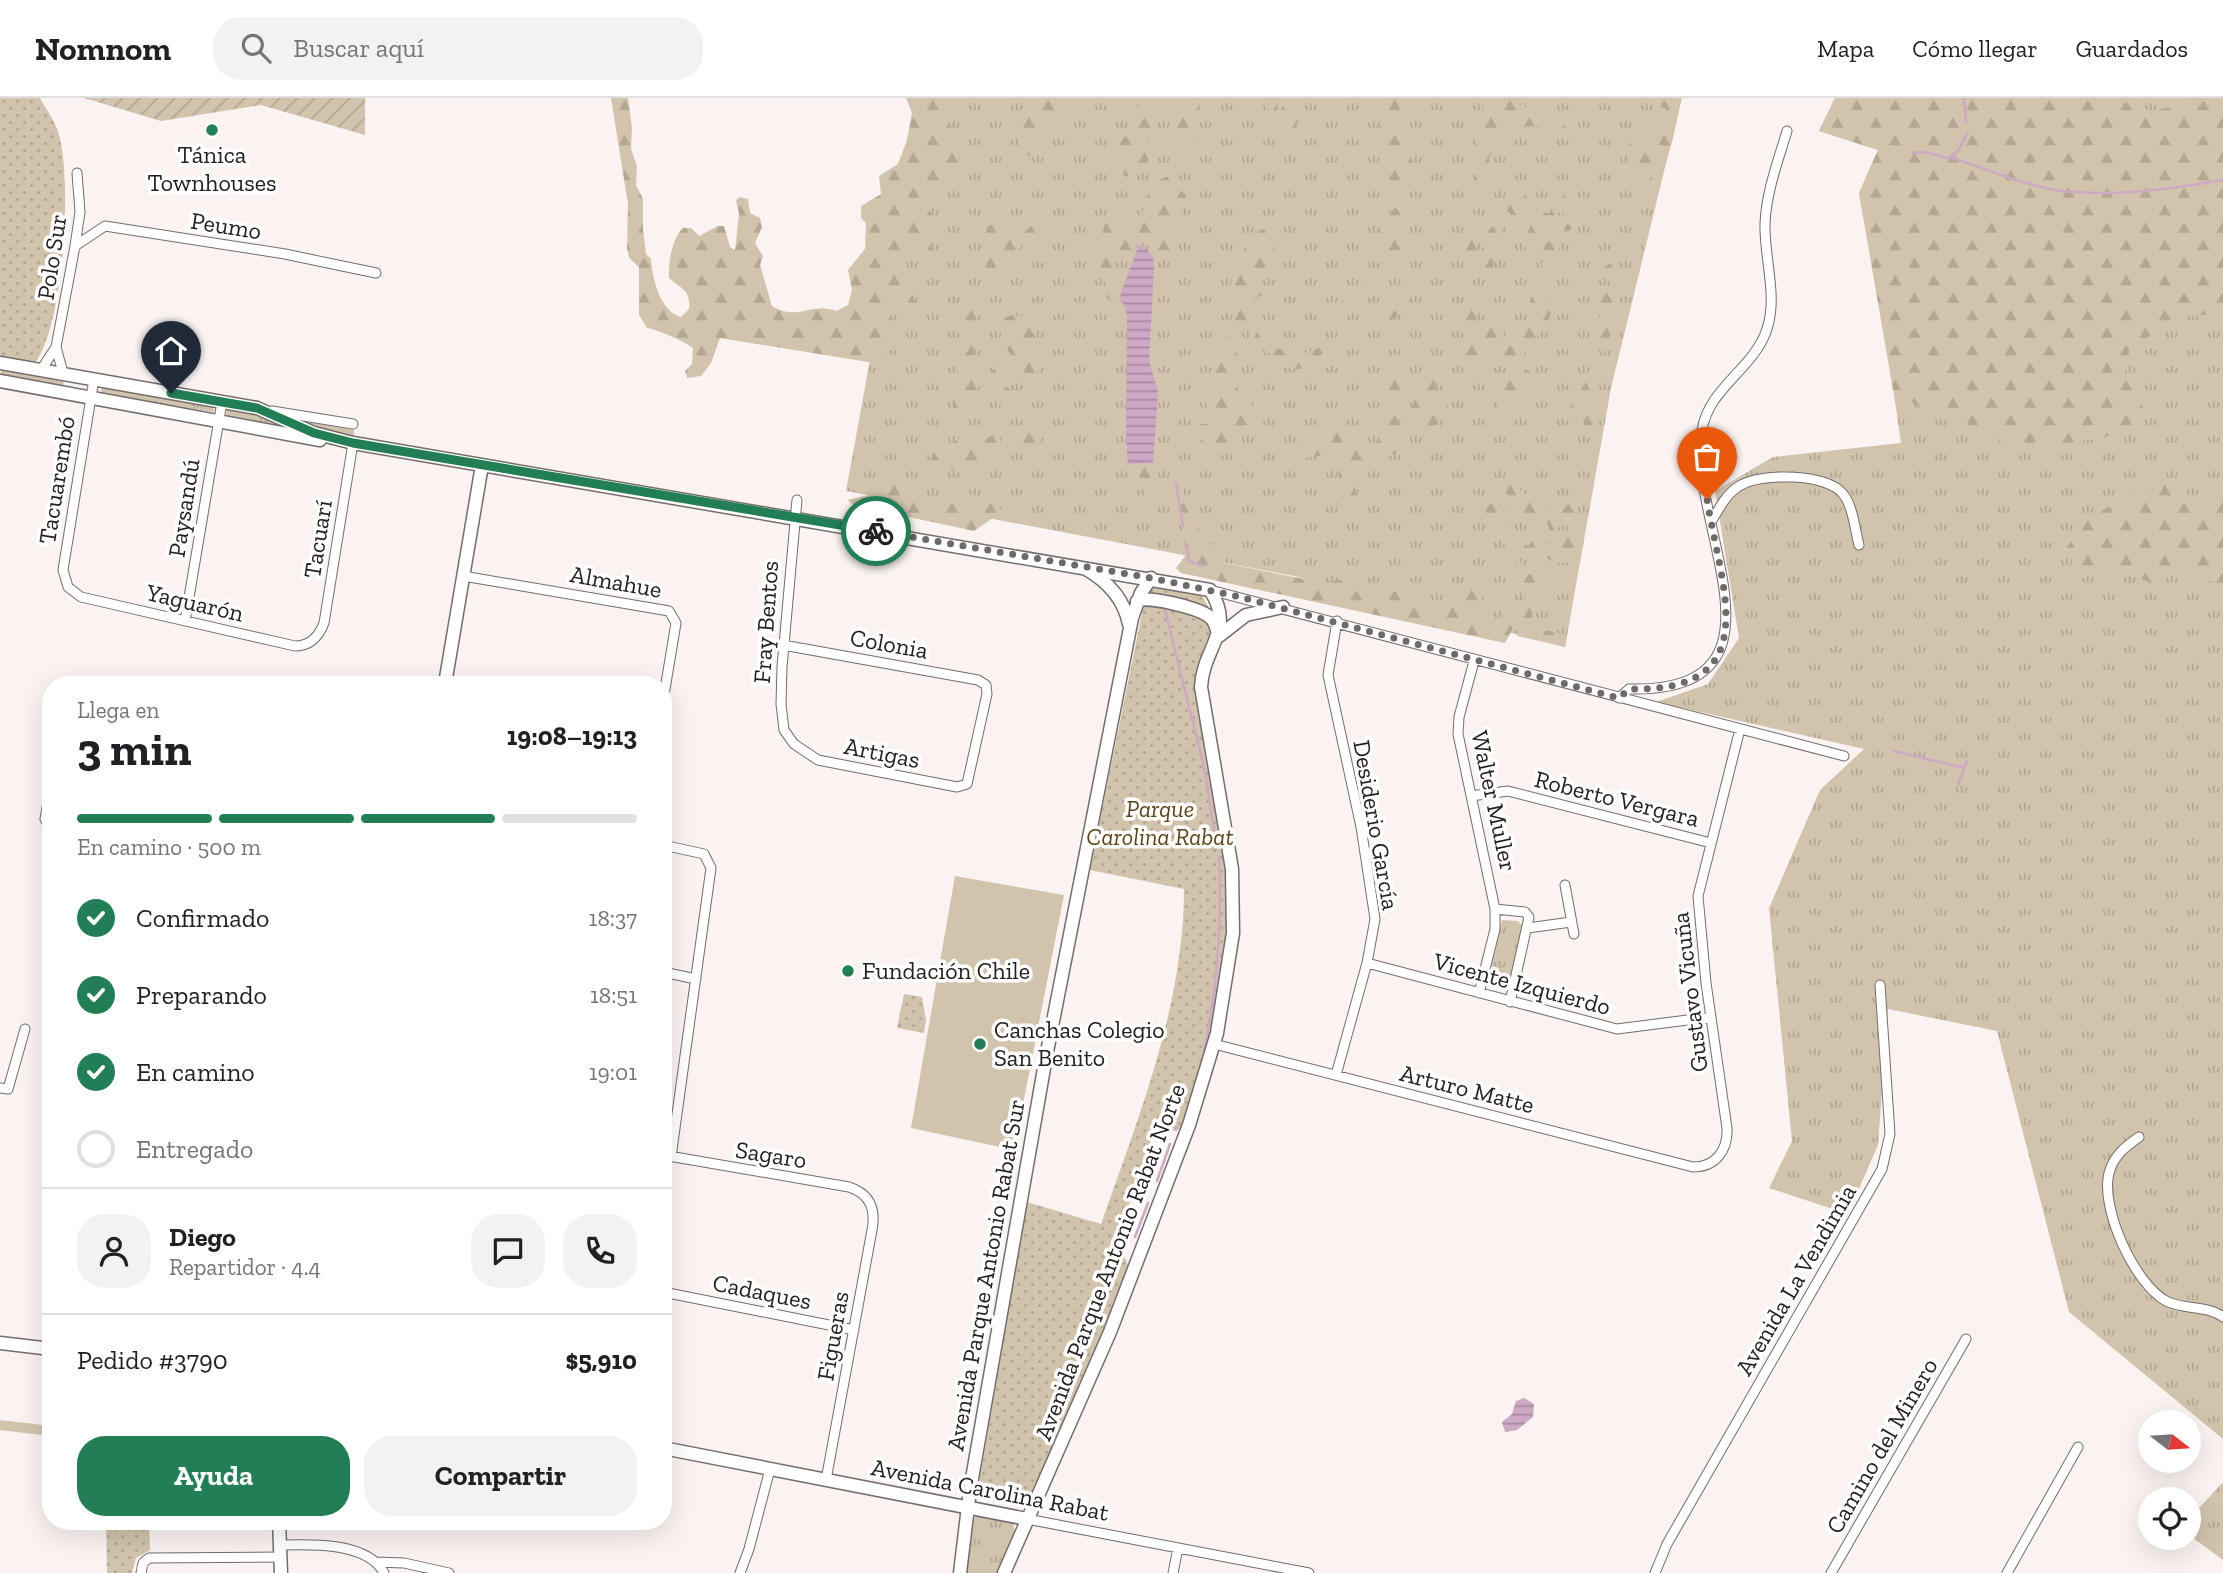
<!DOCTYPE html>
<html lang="es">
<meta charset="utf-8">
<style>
:root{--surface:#fff;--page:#f2f2f2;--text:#202124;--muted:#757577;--line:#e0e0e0;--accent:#227f55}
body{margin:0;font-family:"Zilla Slab",serif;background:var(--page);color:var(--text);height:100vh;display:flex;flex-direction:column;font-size:26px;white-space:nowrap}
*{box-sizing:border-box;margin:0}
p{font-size:23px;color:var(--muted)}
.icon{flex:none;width:38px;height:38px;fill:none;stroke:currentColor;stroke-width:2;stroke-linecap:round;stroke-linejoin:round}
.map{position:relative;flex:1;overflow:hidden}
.side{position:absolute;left:42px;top:578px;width:630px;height:854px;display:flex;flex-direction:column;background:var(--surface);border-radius:28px;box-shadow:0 7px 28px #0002}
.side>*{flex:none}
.needle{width:46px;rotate:107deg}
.buttons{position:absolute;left:2138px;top:1312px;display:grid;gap:14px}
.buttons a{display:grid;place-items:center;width:63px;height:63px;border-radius:50%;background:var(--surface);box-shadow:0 7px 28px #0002;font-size:35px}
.pin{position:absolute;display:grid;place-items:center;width:60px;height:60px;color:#fff;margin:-72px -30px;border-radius:50% 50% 50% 0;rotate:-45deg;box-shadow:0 0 7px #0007}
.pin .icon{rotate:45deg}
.courier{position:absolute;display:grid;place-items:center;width:70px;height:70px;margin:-35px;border:5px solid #227f55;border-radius:50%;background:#fff;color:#222;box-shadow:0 2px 9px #0007}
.head em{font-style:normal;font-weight:700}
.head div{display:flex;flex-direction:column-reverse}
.head{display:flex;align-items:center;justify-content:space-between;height:119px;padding:0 35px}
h1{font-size:46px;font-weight:700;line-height:52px}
.bar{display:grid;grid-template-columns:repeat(4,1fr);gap:10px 7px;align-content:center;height:84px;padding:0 35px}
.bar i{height:9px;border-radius:5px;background:var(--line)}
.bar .selected{background:var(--accent)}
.bar p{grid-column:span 4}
.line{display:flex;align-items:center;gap:18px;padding:0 35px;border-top:2px solid var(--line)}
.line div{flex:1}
.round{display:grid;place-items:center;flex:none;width:74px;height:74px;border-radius:28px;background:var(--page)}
ol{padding:0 35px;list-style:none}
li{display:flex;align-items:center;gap:21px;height:77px}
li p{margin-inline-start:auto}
li .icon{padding:7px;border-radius:50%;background:var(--accent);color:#fff;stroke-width:4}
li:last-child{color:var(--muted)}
li i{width:38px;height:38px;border:4px solid var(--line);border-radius:50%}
.button{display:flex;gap:14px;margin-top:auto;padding:14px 35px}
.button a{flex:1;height:80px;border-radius:28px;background:var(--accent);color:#fff;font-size:28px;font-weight:700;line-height:80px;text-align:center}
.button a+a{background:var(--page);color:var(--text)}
header{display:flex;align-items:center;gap:42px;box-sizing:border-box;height:98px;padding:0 35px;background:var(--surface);border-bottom:2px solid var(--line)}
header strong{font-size:33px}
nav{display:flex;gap:38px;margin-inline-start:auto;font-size:24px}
.search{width:490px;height:63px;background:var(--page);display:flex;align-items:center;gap:18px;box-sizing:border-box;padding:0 24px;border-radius:28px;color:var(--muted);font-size:26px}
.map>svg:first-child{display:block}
.grass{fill:url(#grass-tufts)}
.forest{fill:url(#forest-firs)}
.park{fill:url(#park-dots)}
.garden{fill:url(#garden-furrows)}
.pitch{fill:#d1c3ac}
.water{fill:url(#water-rules)}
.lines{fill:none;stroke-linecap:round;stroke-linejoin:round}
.stream{stroke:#cea9c6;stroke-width:2.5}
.street-casing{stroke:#746d6c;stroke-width:11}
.secondary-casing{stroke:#746d6c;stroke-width:15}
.street{stroke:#fff;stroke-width:9}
.secondary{stroke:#fff;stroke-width:12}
.done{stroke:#6e6a69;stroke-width:7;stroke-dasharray:0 12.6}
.route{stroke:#227f55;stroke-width:9}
.poi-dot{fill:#227f55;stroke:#fff;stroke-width:2.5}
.labels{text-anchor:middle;stroke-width:7;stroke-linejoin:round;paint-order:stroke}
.poi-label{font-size:24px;fill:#23201f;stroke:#fff;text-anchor:start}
.street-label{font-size:24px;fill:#23201f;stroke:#fff}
.park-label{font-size:24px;font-style:italic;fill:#5e4517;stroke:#fff}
</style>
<header>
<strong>Nomnom</strong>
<div class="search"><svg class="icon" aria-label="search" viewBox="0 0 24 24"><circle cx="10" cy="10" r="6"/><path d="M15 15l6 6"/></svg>Buscar aquí</div>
<nav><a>Mapa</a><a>Cómo llegar</a><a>Guardados</a></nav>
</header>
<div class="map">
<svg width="2223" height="1475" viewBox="0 0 2223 1475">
<defs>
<pattern id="grass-tufts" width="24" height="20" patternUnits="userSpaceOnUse" patternTransform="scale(1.75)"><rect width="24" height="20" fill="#d1c3ac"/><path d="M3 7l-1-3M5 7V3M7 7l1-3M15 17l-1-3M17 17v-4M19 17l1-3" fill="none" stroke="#b3a794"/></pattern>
<pattern id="forest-firs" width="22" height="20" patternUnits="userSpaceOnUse" patternTransform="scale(1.75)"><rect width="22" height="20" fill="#d1c3ac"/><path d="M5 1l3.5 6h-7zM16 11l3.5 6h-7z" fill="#b3a794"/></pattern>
<pattern id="park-dots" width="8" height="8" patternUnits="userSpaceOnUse" patternTransform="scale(1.75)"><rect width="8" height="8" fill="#d1c3ac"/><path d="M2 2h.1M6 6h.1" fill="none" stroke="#b3a794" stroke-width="1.8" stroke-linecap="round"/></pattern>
<pattern id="garden-furrows" width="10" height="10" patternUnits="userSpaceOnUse" patternTransform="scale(1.75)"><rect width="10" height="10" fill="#d1c3ac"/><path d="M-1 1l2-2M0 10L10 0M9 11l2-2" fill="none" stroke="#b3a794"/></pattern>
<pattern id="water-rules" width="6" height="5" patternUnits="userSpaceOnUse" patternTransform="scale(1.75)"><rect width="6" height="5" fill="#cea9c6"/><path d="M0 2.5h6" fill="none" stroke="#a789a0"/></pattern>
</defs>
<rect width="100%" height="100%" fill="#faf3f2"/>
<path class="grass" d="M918,0h764l-71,290 -46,259 -271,-71 -448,-85z
M1835,0h388v1341l-154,-127 -72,-281 -109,-22 -10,136 -30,69 -79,-26 23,-47 -23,-233 51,-118 44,-41 -208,-47 52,-18 31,-46 -24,-147 58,-34 128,-14 -16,-111 -26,-139 19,-43 -59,-19z
M2,271l60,11 2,4 -1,2 -63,-11z
M104,288l109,19 1,7 -112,-17 -1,-6z
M227,310l40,7 24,12 -65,-11z
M291,321l63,11v5l-3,2 -27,-4z
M1502,822l16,1 5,6 -14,60 -5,4 -15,-6 -1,-4z
M2223,1384v78l-34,-25v-16z
M977,1418l36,7 2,8 -16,42h-33l5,-52z"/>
<path class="forest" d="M611,0h17l4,30 -1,21 6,17 -1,19 7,14v30l3,25 5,5c1,18 9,53 30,58l8,-8c2,-18 -7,-20 -20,-31 -1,-14 3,-40 14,-50h8l8,8 19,-10h6l6,21 5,3 4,-36 -3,-14 4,-3 8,2 2,14 10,5 2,9 -7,16 8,13 -3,9 12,41c26,16 40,-5 64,5l12,-6 4,-15 -4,-20 17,-21 1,-26 -5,-5v-12l20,-12 -2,-18 19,-12 9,-24 5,-27 -6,-15h40v21l18,26 -24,64 -4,-26 -9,5 1,20 6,10 -3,29 6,6v9l-8,-7 -4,-15 -9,-3 -13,11 1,31 6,4 4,18 9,6 -4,13 -5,-1 -10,-17h-8c-6,13 -6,26 3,37l-10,14 -15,10 -154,-25 -9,25 -10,13 -14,2 -2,-7 7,-7 1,-16c-7,-6 -37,-19 -46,-20l-8,-13v-48l-10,-9 -2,-10 1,-44z
M1031,0h39v4l-25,33 -4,18 -15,3 -5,-4 -5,-19 15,-29z
M1175,0h25l-2,46 -11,10 -16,-22z
M1270,0h8l-1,16 3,1 5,-17h13c-1,15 4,32 -11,39l-12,-5 -7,-25z
M1376,0h21l4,5 -3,10 4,7 -8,1 -3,6 17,12c5,20 7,55 -21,55v-10l8,-20 -5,-5 -1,-18 -10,-8 2,-20z
M1487,0h31v5l16,9 26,6 5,9 -5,8h-9c-16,-16 -20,-4 -41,-10l-21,33 -1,21 -5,7 -7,-1 -2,-7c4,-22 3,-63 13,-80z
M1650,0h21l9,7c-6,26 -9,68 -38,77l-14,-16c2,-7 -1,-17 2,-23 6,-13 33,-8 36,-34l-16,-7z
M1835,0h275l41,13 72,-13v216l-38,2 -55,31 -6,29 24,40 -44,22 -92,12 -27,-22 -47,-9 -45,-29 -34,-197 19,-43 -59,-19z
M1142,1l15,7 4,12 -14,25 5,4 -7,23 -18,7c-11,-5 -13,-18 -13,-30l12,-12 10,1 -1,-24z
M1170,78l16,20 -10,38 1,14 -10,7 -24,-12 -7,2 -5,10 -14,-5c-13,14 4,33 2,52h-7l-5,-4 -1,-15 -11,-13 -3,-22 11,-17 5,-19 11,2v12l19,-3c10,-18 6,-42 32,-47z
M1520,94c13,6 12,21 30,21l2,-9 -3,-9 13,-2 8,10 1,27 -7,2 1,-18 -7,-2 -12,22 2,7 14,3 -10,18 1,7 -5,4 -7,-9 11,-12 -27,-5 -3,-4 11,-22 -5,-4 -17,-2 -5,-6 1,-5z
M1376,105l8,6 2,9 3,-1 5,-9 12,4 1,20 -5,11 8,8 -7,5 -7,-3 -7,4c-5,-12 -18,-44 -13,-54z
M1043,124l3,12 -5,6h-13l-24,22 -6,19 -19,23 -3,17 4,15 -8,21 10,26 -12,16 -1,20h-16v-23l8,-9 -5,-9 1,-20 8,-14v-29l19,-36 2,-13 -4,-13 5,-27 13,-3 12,13 7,1 14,-13z
M1495,126l6,3 2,6 -8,14 -2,20 -13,9c-9,-10 -20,-23 -18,-36h11l7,19 4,-1 2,-5 -6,-13z
M1261,131l5,1 10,16 -2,8 8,11 -11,9 -17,-6 -3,8 12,17 -8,8 3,17 -1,13 3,7 15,10 29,6 26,-11c-11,14 -20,30 -40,25 -9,-10 -26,-18 -39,-25l-3,-17 -16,-5 -1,-38 8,-16v-12z
M1614,163c16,20 -4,62 -6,87l-5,5 -11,-9 10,-35 -8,-20 2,-3 13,4 2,-5 -8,-17z
M1361,167l25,8 -16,22 -29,27 -3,-16 14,-18 11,-4 1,-8 -6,-5z
M1412,175l4,6c-4,7 -2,9 -4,16 -3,12 -20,27 -31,32l-6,-8 16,-10 15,-33z
M1539,194c34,22 -14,50 -20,73l11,7 -2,15 -22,31 -6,-1 -3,-23 10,-25 -25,-13 -16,12 -3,-3 6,-29 -8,-11 -2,-15 20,-12 -3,21 9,6 15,1 5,13h8l11,-10 8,-35z
M1009,218h29l-8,31 12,13 -5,14 -10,2c-11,-13 -32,-38 -26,-56z
M1227,238l6,2 6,21 -3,8 -9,3 1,7 34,40 -13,14h-11l-5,5v9c-8,9 -14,8 -26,6l-3,-11 -9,-1 -1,-6 6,-9h9l3,-11 -8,-13 7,-13 4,-31 4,-1 2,-14z
M1393,263l10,13c-1,11 -3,17 -14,20l-9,-9 8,-23z
M995,268l11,5 -2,14 15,11 3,10 -10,4 -9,-1c-9,-15 -17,-26 -8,-43z
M1427,278l8,3 1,14 12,8v9l-11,10 -2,11 -9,3 -15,-23 10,-29z
M1580,284h6l13,27 -5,29h-6l-5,-17 -11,-9 -1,-9z
M1397,308l3,10 -4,12 9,14 -2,8 -40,17 1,7 -9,13 2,15 -26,3 -6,-11 14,-14 -2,-23 -10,-8 -7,7 -18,2 -8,-9 16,-12 4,-11 24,1 2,7 11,10h21l8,-4 4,-22z
M1033,323l9,3c2,13 -4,22 -15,29l-8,-4 -1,-6z
M995,336l5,4v15c-12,7 -21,7 -33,11 -15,5 -24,13 -39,2l9,-20 7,1 14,-8 21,3z
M1142,369h9c9,10 12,22 2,33h-7l-8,-28z
M884,382l15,6 4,9h45l24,12 20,-3 11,7 -29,20 -121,-26 -5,-5 21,-5z
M1506,383l42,28 24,-5 6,5v16l-19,1 -2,4 4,4 22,5 -3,21 -24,4 -15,-10 -18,-2 -4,7 7,15 21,1 17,10 -5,7 -21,-3c-7,10 -8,26 -3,39l32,7 -2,12 -48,-11 8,-40 -10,-21v-18l-12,-14 7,-7 18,10 6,-7 8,-1 6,9 3,-9 -3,-14 -17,-5 -18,3 -26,-7 -5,-11 4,-2 30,10 -13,-26z
M2164,387l38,15 21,-1v86l-43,-13 -28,12 -32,-16 -39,6 -16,-25 26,-32 41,-23z
M1178,393h5l9,30 32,42 80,16 11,-4 10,9c11,-5 18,-5 29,1l2,7 11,-5 20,6 18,-3 15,5 13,12 9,-4 5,-11 5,-4 6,3 25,-7 8,5 -18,19 5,13 19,7 6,-15 9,-2v19l-7,13 -324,-70 -5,-5 9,-12c0,-23 -2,-42 -7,-65z"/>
<path class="park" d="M0,0h40c6,11 14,22 18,33 15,48 6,193 -23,232l-35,-7z
M1153,488l48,8c24,36 -2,51 -5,87l31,193 -1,60 -15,104 -28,90 -30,8 -36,102 12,30 -65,157 -40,83 -47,-13 50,-293 74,22c38,-108 83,-219 83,-335l-94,-19 55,-272z
M904,896l18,3 4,23 -2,13 -27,-5z
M106,1423h43l1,29 -14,8 -4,15h-25z"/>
<path class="garden" d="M84,0h281v37l-104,-30 -100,16z"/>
<path class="pitch" d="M955,778l109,19 -50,255 -103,-22z
M0,1322l43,5 -1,10 -42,-5z"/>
<path class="water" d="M1143,147l10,12 1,12 -5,92 9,31 -5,71 -25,1 -2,-24 1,-126 -7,-18 18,-49z
M1524,1300l10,6 -1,13 -16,13 -12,2 -3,-10 10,-8 4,-13z"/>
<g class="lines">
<path class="stream" d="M1964,0l2,24
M1913,55c26,-7 36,25 54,-20
M1950,59c37,12 75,29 113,34 55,6 107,-2 160,-11
M1176,385l7,44
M1186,446l3,17 13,5
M1164,508l40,161 13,82
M1894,653l70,17
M1958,687l9,-24
M1204,953c14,-66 18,-129 15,-195
M1176,1032l1,-3
M1157,1083l13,-37
M1135,1139l13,-34"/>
<defs>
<path id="street" d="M75,148l30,-20 180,28 91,19
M56,249l7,26
M41,272l15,-23 19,-101 5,-34 -3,-39
M94,281l-31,191 5,17 13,10 214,49c15,0 24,-10 29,-23l29,-180
M272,313l81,13
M1711,424c8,-13 15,-29 30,-37 21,-12 86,-12 102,9 10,12 12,36 16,51
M463,478l206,35 7,12 -13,78
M1210,492l634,166
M185,523l37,-219
M783,547l195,35 8,5 1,9 -20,90 -10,3 -139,-27 -24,-16 -10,-14 -3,-26 1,-37 15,-167
M1474,563l-15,56 -1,17 37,175v20l-16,64
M1619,600l10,-9c175,4 56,-167 73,-259 7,-43 52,-61 65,-101 11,-33 -3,-71 -2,-105 1,-31 13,-63 22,-93
M51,688l-6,33 6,11
M1471,698l37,-5 203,52
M663,747l41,9 7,14 -40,289
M1565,787l9,49
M1495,811l30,3 4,5 -19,85
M1528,830l43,-6
M1367,865l250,66 94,-12
M663,874l33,7
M1214,946l479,123c23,0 35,-17 34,-39l-21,-145 -8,-87 42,-167
M1336,977l31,-112 8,-44 -14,-92 -33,-152 9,-54
M0,990l8,1 17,-60
M2139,1039c-14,10 -25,18 -30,36 -9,35 25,110 57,128 17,9 42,4 57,16
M663,1057l186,32c21,7 27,22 23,43l-46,250
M663,1194l191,38
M1027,1421l282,54
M280,1447c30,-1 88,-3 104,28
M376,1464l28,1 45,10
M141,1475l2,-10 6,-5 131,-1
M740,1475l9,-24 21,-80
M1173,1475l5,-25
M1655,1475l12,-29 215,-375 8,-35 -10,-149
M1831,1475l135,-234
M2007,1475l71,-126"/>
<path id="secondary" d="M0,265l257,45 57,25 39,10 857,147c26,40 -7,57 -9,97l31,182 1,64 -16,100 -28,92 -79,207 -106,241
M0,283l320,59
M1086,471c21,12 38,30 43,55
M1137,503c11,-6 59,7 70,14 7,4 9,11 11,19
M1219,538l27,-21 37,-8
M445,586l37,-219
M0,1245l51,6
M663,1350l364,71
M279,1423l2,52
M960,1475l10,-83 76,-433 86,-439 9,-25 10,-15"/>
</defs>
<use href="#street" class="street-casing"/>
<use href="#secondary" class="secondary-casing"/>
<use href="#street" class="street"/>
<use href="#secondary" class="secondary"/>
</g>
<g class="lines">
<path class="done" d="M876,433l275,47 85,18 383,102 10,-9c140,4 91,-103 78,-190"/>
<path class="route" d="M171,295l86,15 57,25 39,10 523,88"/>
</g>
<g class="poi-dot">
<circle cx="212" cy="32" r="7"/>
<circle cx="848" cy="873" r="7"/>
<circle cx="980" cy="946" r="7"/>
</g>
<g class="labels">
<g class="poi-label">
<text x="212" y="65" text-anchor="middle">Tánica<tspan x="212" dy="28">Townhouses</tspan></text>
<text x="862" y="881">Fundación Chile</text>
<text x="994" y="940">Canchas Colegio<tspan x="994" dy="28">San Benito</tspan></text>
</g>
<g class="street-label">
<text transform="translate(226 128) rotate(9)" y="8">Peumo</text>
<text transform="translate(52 159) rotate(-81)" y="8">Polo Sur</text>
<text transform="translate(57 382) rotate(-81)" y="8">Tacuarembó</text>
<text transform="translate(184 410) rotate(-81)" y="8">Paysandú</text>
<text transform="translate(318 441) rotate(-81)" y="8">Tacuarí</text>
<text transform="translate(616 484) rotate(10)" y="8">Almahue</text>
<text transform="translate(195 505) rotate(13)" y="8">Yaguarón</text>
<text transform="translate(766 524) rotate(-86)" y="8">Fray Bentos</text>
<text transform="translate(889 546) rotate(10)" y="8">Colonia</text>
<text transform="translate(882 655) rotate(11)" y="8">Artigas</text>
<text transform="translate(1617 701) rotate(14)" y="8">Roberto Vergara</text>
<text transform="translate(1494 703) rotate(78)" y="8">Walter Muller</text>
<text transform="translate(1376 727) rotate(80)" y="8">Desiderio García</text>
<text transform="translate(1522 886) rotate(15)" y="8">Vicente Izquierdo</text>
<text transform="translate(1690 894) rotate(-97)" y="8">Gustavo Vicuña</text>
<text transform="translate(1467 991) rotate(14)" y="8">Arturo Matte</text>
<text transform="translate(771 1057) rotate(9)" y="8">Sagaro</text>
<text transform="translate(1110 1164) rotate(-69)" y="8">Avenida Parque Antonio Rabat Norte</text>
<text transform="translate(986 1177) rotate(-80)" y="8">Avenida Parque Antonio Rabat Sur</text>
<text transform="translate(1796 1182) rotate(-60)" y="8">Avenida La Vendimia</text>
<text transform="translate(762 1194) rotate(11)" y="8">Cadaques</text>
<text transform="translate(833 1238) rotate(-80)" y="8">Figueras</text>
<text transform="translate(1882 1348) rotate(-60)" y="8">Camino del Minero</text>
<text transform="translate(990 1392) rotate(11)" y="8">Avenida Carolina Rabat</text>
</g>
<g class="park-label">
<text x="1160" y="719">Parque<tspan x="1160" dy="28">Carolina Rabat</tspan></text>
</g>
</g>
</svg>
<div class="buttons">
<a><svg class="needle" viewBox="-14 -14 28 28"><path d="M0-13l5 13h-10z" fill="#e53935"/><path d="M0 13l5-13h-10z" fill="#757577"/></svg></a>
<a><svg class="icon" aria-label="locate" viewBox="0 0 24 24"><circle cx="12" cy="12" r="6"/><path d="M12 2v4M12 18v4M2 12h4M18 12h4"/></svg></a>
</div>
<div class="pin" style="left:1707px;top:401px;background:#ea580c"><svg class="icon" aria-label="bag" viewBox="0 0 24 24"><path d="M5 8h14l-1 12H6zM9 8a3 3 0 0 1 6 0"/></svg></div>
<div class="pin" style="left:171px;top:295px;background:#1f2937"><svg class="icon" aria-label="home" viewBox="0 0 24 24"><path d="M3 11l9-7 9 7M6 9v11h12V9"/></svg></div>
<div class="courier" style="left:876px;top:433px"><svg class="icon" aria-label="bike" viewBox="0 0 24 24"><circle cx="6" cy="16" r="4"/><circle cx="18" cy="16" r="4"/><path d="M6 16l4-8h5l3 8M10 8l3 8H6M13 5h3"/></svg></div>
<section class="side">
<div class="head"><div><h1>3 min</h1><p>Llega en</p></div><em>19:08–19:13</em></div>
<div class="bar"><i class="selected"></i><i class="selected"></i><i class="selected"></i><i></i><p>En camino · 500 m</p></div>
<ol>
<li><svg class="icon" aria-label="check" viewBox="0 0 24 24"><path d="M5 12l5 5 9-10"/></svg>Confirmado<p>18:37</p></li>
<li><svg class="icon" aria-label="check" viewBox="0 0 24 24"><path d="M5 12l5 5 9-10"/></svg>Preparando<p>18:51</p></li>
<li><svg class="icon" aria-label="check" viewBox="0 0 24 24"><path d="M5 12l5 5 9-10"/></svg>En camino<p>19:01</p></li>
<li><i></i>Entregado</li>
</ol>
<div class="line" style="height:126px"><a class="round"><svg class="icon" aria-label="person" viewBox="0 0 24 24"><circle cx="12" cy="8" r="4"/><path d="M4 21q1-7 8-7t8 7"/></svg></a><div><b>Diego</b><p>Repartidor · 4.4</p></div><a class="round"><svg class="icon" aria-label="chat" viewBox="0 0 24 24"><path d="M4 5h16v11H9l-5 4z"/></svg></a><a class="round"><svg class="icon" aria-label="phone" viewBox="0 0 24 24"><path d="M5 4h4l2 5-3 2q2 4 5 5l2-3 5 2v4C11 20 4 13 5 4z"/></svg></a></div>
<div class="line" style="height:91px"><div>Pedido #3790</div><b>$5,910</b></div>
<div class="button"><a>Ayuda</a><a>Compartir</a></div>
</section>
</div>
